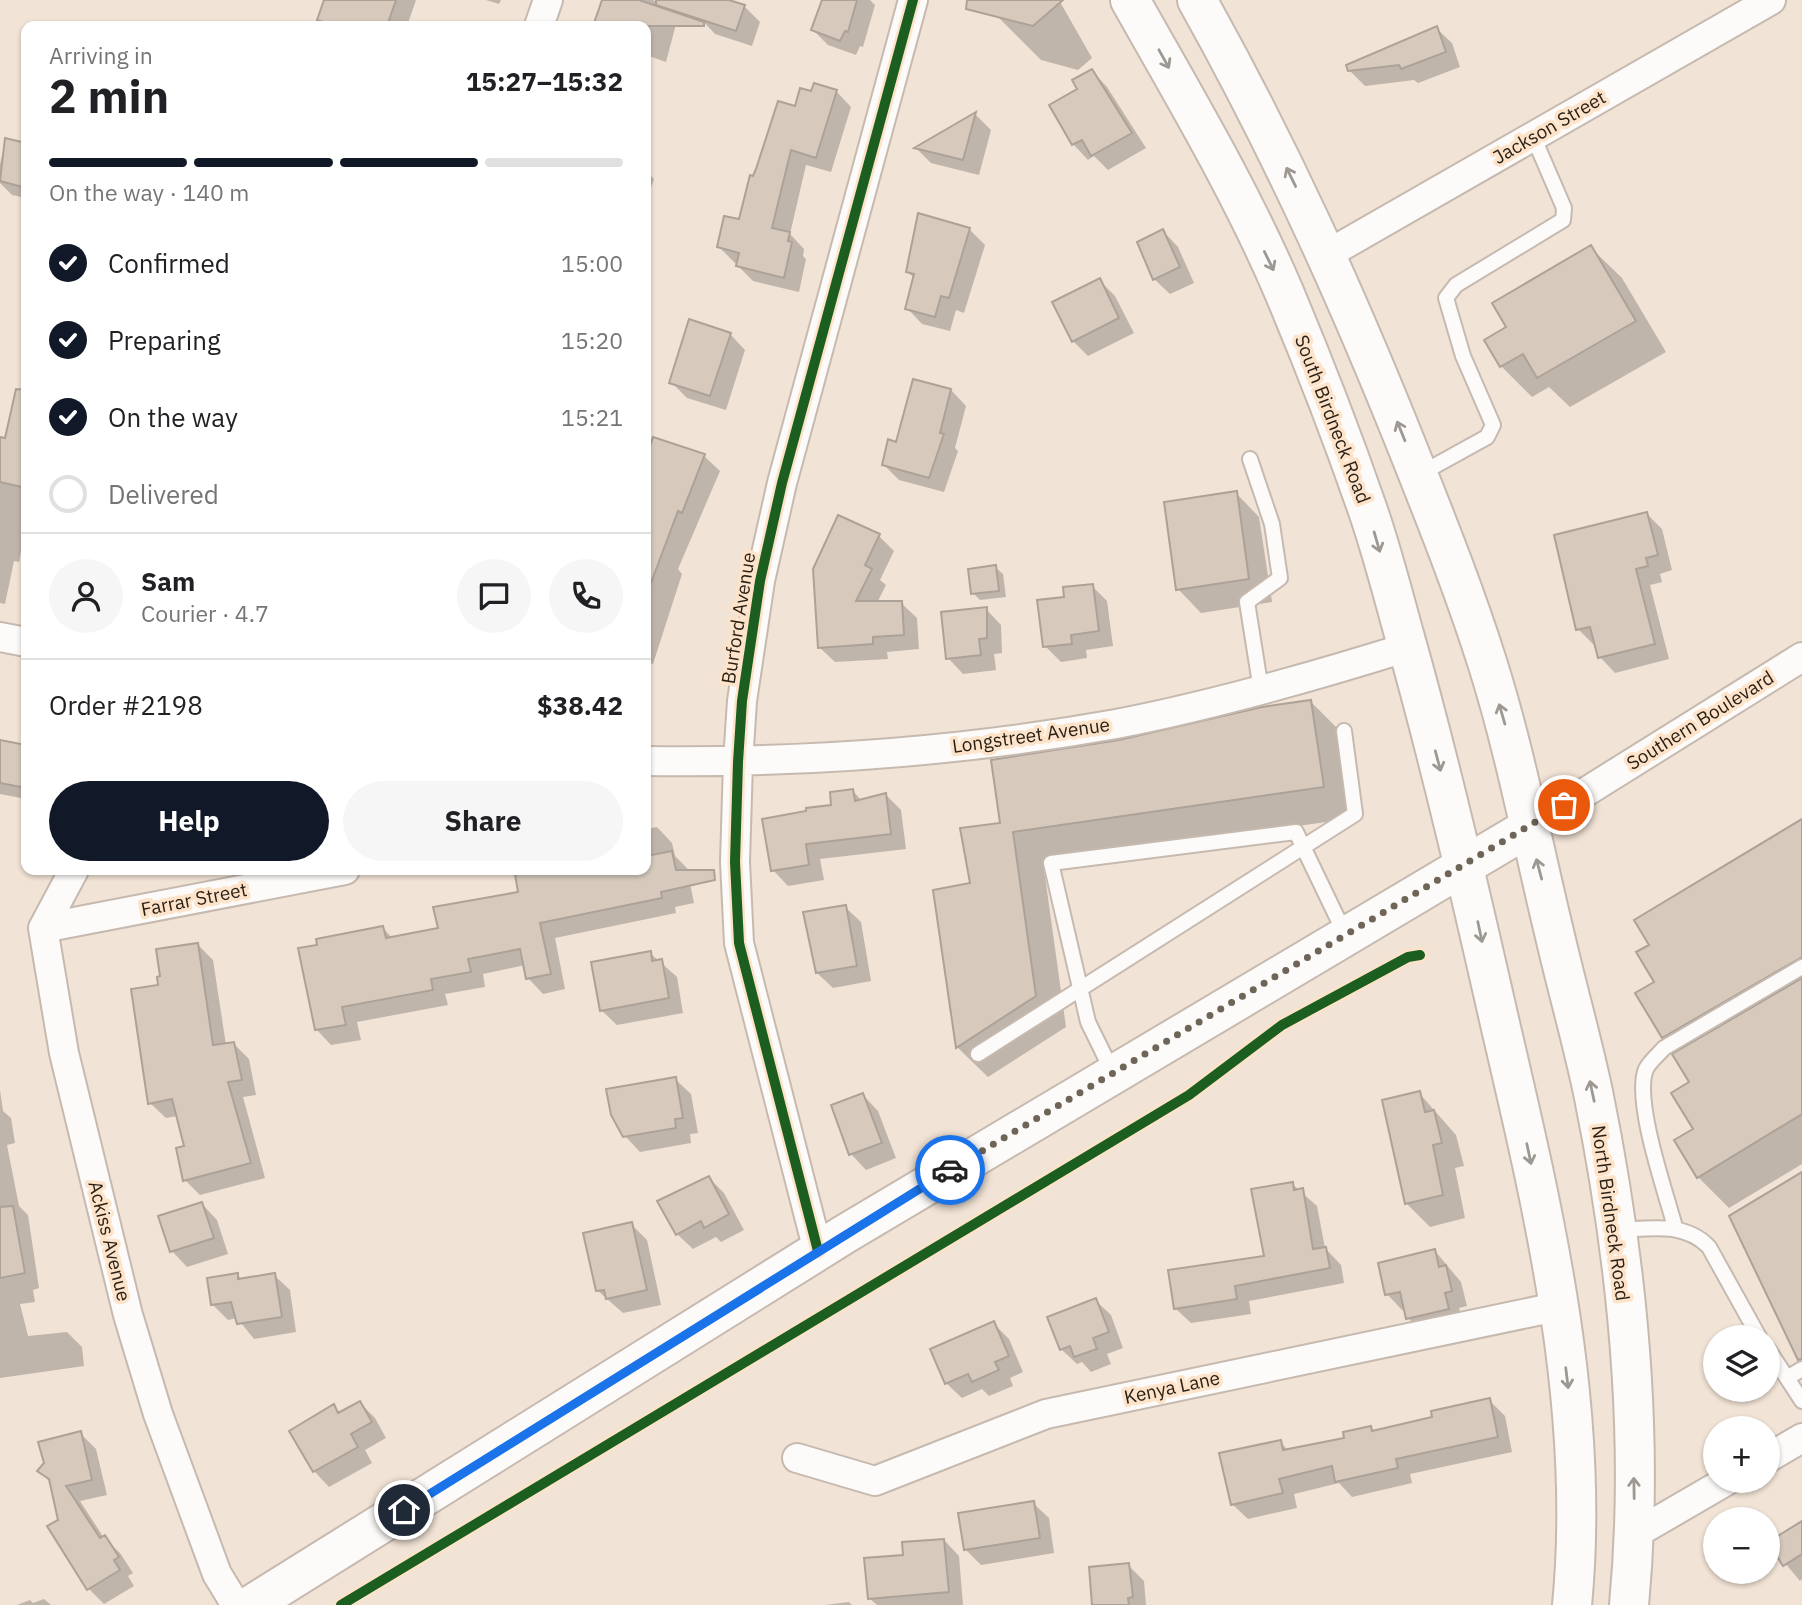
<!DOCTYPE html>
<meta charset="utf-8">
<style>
:root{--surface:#fff;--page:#f6f6f6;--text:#202124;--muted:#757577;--line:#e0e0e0;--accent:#111827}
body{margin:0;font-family:"IBM Plex Sans",sans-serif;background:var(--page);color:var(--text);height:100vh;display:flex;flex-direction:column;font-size:26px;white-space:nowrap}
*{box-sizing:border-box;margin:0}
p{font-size:23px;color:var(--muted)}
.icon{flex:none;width:38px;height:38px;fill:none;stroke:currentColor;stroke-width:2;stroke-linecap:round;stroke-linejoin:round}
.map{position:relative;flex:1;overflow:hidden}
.drawer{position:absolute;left:21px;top:21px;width:630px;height:854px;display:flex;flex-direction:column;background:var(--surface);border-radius:14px;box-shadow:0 2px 5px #0004}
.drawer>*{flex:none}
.tools{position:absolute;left:1703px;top:1325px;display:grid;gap:14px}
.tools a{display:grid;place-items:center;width:77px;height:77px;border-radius:50%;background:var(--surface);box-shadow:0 2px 5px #0004;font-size:35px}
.pin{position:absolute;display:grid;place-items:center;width:60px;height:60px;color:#fff;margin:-30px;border:4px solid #fff;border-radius:50%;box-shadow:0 2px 7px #0007}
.courier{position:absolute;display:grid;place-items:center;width:70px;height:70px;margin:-35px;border:5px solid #1a73e8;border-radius:50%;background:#fff;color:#222;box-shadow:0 2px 9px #0007}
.head em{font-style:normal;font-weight:700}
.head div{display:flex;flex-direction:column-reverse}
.head{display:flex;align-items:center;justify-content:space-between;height:119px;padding:0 28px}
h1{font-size:46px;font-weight:700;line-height:52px}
.bar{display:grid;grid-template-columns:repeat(4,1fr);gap:10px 7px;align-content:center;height:84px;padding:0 28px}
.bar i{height:9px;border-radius:5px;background:var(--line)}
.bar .selected{background:var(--accent)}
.bar p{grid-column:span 4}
.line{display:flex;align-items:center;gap:18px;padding:0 28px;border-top:2px solid var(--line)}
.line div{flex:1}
.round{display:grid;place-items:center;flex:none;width:74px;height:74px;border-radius:37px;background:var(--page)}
ol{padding:0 28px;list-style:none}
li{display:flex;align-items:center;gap:21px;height:77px}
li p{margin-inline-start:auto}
li .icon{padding:7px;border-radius:50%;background:var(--accent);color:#fff;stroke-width:4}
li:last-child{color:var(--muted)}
li i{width:38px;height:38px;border:4px solid var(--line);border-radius:50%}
.primary-button{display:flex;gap:14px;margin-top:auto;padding:14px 28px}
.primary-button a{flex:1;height:80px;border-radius:42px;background:var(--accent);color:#fff;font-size:28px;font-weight:700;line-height:80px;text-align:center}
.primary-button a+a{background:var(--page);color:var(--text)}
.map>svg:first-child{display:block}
.shadow{fill:#0003}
.building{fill:#d7cabd;stroke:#ada297;stroke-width:2}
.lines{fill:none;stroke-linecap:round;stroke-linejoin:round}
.lane-casing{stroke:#c6bab0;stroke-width:18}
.street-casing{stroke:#c6bab0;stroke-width:32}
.secondary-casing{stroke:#c6bab0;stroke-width:42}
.lane{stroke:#fdfbf9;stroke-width:14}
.street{stroke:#fdfbf9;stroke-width:28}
.secondary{stroke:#fdfbf9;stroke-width:38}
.cycleway-casing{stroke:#fde3c9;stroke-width:15}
.cycleway{stroke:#1b5e20;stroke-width:10}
.oneway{stroke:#9d9892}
.done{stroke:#6e6458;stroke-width:7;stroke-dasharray:0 12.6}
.route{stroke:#1a73e8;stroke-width:9}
.labels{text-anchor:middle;stroke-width:7;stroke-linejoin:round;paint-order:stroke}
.street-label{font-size:19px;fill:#281f15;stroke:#fde3c9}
</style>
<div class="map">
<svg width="1802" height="1605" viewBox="0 0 1802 1605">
<rect width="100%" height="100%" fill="#f1e3d5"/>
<path class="shadow" d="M326,0h90l-9,26h-81l-7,-6z
M486,0h15l-2,4z
M604,0h49l4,3 -2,4 21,17 -10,38 -20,-7v-29h-51z
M706,0h17l21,6 16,16 -8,24 -37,-12 -15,-16z
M824,0h46l5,5 -12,42 -3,-1 -4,9 -28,-10 -15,-15z
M1001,0h58l33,58 -14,12 -37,-10 -44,-44z
M1436,28l16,15 8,24 -42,16 -4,-3 -49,6 -16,-16z
M1092,71l15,16 39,61 -38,22 -14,-14 -6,4 -15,-16 6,-54z
M836,91l15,16 -20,65 -25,-7 -16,69 14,15 -1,7 3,3 -7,33 -46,-11 -34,-34 22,-26 13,-43 42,-70 16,-14z
M976,115l15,15 -12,45 -48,-12 -15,-15z
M6,140l20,5v53l-14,-3 -12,-12v-19z
M646,171l8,8 -8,22z
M969,229l16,16 -21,68 -8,-3 -6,21 -28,-7 -15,-16 8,-29 -7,-7z
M1163,231l15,16 16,36 -24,11 -16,-15z
M1591,248l31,30 44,74 -96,55 -21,-20 -17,10 -31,-31 8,-38z
M1099,280l16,16 19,37 -46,23 -15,-15z
M730,334l15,16 -19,60 -39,-12 -16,-16z
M951,390l15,16 -11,42 3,3 -14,41 -45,-12 -15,-15 13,-21z
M8,434l18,4v87l-7,37 -5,-1 -9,43 -5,-1v-164l6,1z
M654,439l50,17 16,15 -42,98 4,5 -29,90 -7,-2v-199z
M1236,493l23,24 13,85 -71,11 -23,-24z
M1646,513l16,16 10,41 -12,4 2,8 -12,3 19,74 -54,14 -15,-16 -4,-13h-3l-15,-15z
M879,536l15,15 -14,29 6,5 -9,18h24l16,15 2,31 -32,3 1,7 -53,3 -16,-15z
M995,567l8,7 3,23 -26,3 -7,-7z
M1092,586l15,15 6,45 -27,4 1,8 -26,4 -16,-16 21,-48z
M986,609l15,16 1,28 -8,1 2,16 -33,4 -15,-16z
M1310,701l31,31 13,86 -311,44 23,165 -78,50 -31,-30 15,-162 30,-61 117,-82z
M0,742l26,5v52l-26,-5z
M853,791l9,10 24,-6 15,15 5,39 -86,10 4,21 -36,6 -15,-16 60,-63z
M1802,819v345l-73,44 -31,-31 -22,-36 20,-12 -5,-46 -12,-31 -15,-15 -12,-91z
M657,827l15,16 3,13 12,12 7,35 -19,4 1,6 -121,25 10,51 -22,5 -15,-16 -3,-13 -42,9 2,13 -40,7 3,11 -91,17 4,18 -30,5 -15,-16 67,-101 10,11 47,-9 80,-37 16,-23h110v-41z
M845,907l16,15 10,59 -38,7 -16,-15z
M197,944l16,16 13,85 7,-2 16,16 7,36 -13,2 22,81 -65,17 -15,-15 2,-33 -9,-31 -12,2 -16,-15 10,-117z
M650,953l27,24 6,36 -66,12 -16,-15z
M675,1079l16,15 7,39 -8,1 1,9 -51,9 -15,-16z
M0,1090l3,21 8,7 4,25 -8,2 12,61 9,9 11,73 -6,2 2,12 -15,2 8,32 39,-4 15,15 2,19 -84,12z
M1419,1093l37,42 8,31 -9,2 10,50 -35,9 -24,-24z
M863,1095l15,16 18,47 -30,12 -15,-16z
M709,1178l15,15 20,37 -23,12 -5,-5 -23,12 -16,-15z
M1292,1184l25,22 8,42 16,17 3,18 -95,18 2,13 -60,9 -16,-15 91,-50z
M202,1204l15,16 11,34 -41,13 -15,-16 -11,-33z
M631,1224l16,16 14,65 -38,8 -26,-23z
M1435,1251l26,31 6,24 -8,2 4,16 -40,9 -15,-15 -2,-9 -4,1 -15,-16z
M237,1274l5,6 32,-5 16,15 6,42 -42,7 -17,-21 -9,2 -16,-16z
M1095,1300l16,15 12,33 -16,6 4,10 -20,8 -9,-10 -5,2 -16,-15z
M993,1323l16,16 14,33 -13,6 3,8 -24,10 -7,-7 -20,9 -16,-15z
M1489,1400l16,16 7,36 -102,22 2,9 -60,14 -13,-14 -45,11 3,14 -49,11 -16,-15 48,-62 9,9 57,-12 24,-12 5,5 59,-13z
M360,1403l15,15 11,20 -21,12 7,13 -43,24 -15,-16 19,-64 7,7z
M80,1433l16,16 11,46 -27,6 24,37 16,15 13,20 -5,3 6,10 -30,18 -15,-15 -29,-68 -8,-37 -13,-13z
M1033,1503l16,15 5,35 -73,12 -15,-15z
M1802,1523v56l-2,2 -31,-37z
M944,1540l15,16 4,49h-86l-8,-7 36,-41z
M1128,1565l16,16 2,24h-52z
M44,1599l7,6h-34l13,-5 3,3z
M849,1602l3,3h-27z"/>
<path class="building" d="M324,0h72l-9,26h-52l-18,-6z
M602,0h37l65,22v4h-111z
M656,0h73l16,5 -9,26 -80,-26z
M822,0h35l-9,32 -3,-1 -5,10 -29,-11z
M967,0h96l-30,26 -67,-17z
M1437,26l9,26 -45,17 -2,-4 -51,6 -2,-6z
M1092,69l40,64 -41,23 -9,-16 -10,5 -23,-40 28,-16 -5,-9z
M814,83l23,7 -21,68 -25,-8 -19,78 18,4 -2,9 4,1 -8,36 -48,-12 3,-13 -22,-6 7,-31 15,3 11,-44 3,1 3,-7 22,-68 17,5 5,-18 11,3z
M976,112l-13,48 -49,-12z
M5,138l21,5v45l-26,-7z
M918,213l52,15 -21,70 -8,-2 -6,21 -30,-8 9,-35 -8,-2z
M1163,229l17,38 -27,13 -16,-38z
M1591,245l45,76 -99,57 -14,-24 -23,13 -16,-27 22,-13 -14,-24z
M1100,278l19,40 -47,24 -20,-40z
M689,319l42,14 -21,63 -41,-13z
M913,379l38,10 -11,44 4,1 -15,44 -47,-13 6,-26 8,3z
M16,389l10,1v98l-26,-6v-45l5,1z
M653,437l52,17 -23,59 -4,-2 -30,80h-2v-133z
M1237,491l12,88 -73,11 -12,-88z
M1647,512l11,43 -12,3 2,8 -12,3 19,75 -57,14 -8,-31 -14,3 -22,-95z
M838,515l42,19 -15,31 7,4 -16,32h46l2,34 -31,2v7l-55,4 -5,-79z
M996,565l3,26 -28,3 -3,-25z
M1093,584l6,47 -28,4 1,9 -29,3 -6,-47 27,-3 -1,-10z
M987,607v31l-8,1 2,16 -35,4 -5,-47z
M1311,700l13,87 -311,45 23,164 -80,52 -23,-158 37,-7 -10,-55 40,-5 -9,-63 128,-20 143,-33z
M0,740l26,5v43l-26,-5z
M853,789l2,12 31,-8 5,41 -85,10 3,21 -38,6 -9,-52 44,-8v-3l25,-3 -1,-13z
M1802,819v138l-140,81 -27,-45 19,-11 -18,-30 13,-7 -15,-25z
M672,851l4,19h38l1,10 -54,12 1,6 -122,25 11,51 -25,5 -6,-30 -52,10 3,13 -40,7 2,11 -91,17 4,18 -31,5 -17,-82 19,-3 -1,-6 67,-13 3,12 52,-10 -5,-21 85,-15 -3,-18 27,-4h104v-14z
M846,905l11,61 -41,7 -13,-61z
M198,943l15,102 21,-3 8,38 -14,2 23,81 -68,18 -7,-33 8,-2 -12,-47 -24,5 -17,-115 27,-4 -1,-8 3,-1 -4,-27z
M651,951l1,10 10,-2 7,39 -69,13 -9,-49z
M1802,978v136l-105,64 -23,-38 19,-11 -22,-36 18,-11 -17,-28z
M676,1077l7,41 -8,1 1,9 -53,9 -12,-22 -5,-26z
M1420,1091l5,21 9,-2 8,33 -9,2 10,50 -38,9 -23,-104z
M863,1093l19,50 -33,12 -18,-50z
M1802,1172v187l-4,1 -69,-144z
M709,1176l20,38 -25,14 -3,-7 -25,14 -19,-34z
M1293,1182l1,8 9,-2 10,61 13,-2 4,21 -95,18 2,13 -63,10 -6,-39 96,-14 -13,-67z
M202,1202l12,36 -44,14 -12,-36z
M13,1206l12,67 -25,5v-71z
M632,1222l15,68 -41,9 -2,-9 -8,1 -13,-58z
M1435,1249l4,18 7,-2 6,26 -7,2 4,16 -43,10 -6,-27 -15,3 -7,-32z
M238,1273v6l37,-6 7,44 -45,7 -6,-22 -20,3 -4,-27z
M1096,1298l13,34 -16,6 4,11 -23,8 -4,-11 -10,4 -13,-33z
M994,1321l15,35 -14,6 4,8 -27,12 -4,-8 -23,10 -15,-35z
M1490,1398l8,39 -102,22 2,9 -63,14 -3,-16 -53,13 4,14 -52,12 -12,-52 62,-13 2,10 61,-12 -1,-6 28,-6 1,5 60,-14 -1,-6z
M360,1401l12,21 -21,12 7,13 -45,25 -24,-41 45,-27 4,9z
M81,1431l11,49 -26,6 34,52 5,-3 14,22 -5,3 6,10 -33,20 -40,-64 11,-6 -9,-41 -12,-8 7,-8 -6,-21z
M1034,1501l6,37 -76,12 -6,-37z
M1802,1521v33l-19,12 -15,-24z
M944,1539l5,53 -81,7 -4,-41 39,-3 -1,-13z
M1129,1563l4,34 -5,1 1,7h-37l-3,-38z"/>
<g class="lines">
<defs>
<path id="lane" d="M1250,459l22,65 8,54 -33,24 14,88
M1420,474l67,-37 6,-12 -30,-69 -17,-58 10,-13 107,-65 1,-12 -31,-72
M978,1054l377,-240 -11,-83
M1113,1073l-25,-51 -37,-159 245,-31 49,102
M1675,1227c-9,-34 -42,-127 -29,-158 4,-8 13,-15 18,-21l138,-81
M1617,1230c33,-1 67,-9 92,17l50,90
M1768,1349l34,52
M1787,1378l15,-9"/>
<path id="street" d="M539,26l9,-26
M1328,254l443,-254
M0,637l26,5
M646,761c157,2 314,-9 470,-37 99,-19 196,-47 292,-77
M1528,828l274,-171
M74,870l-31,58 21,125 64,262 30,99 59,160 19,31
M43,928l302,-58
M818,1251l-79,-308 -4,-81 3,-100 4,-61 18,-120 22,-98 131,-483
M797,1458l78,23 171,-67 510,-107
M1768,1458l34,-20
M1635,1534l93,-54"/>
<path id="secondary" d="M1130,0c54,96 111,191 154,292 29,69 57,141 82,213 15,42 26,86 38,129 37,131 67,262 97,394 44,188 90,383 71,577
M1197,0c85,152 151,298 215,459 27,68 54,136 76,206 28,89 45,181 67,271 12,52 27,104 38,156 34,167 52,343 36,513
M251,1605l594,-371 683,-406"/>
</defs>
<use href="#lane" class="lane-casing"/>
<use href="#street" class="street-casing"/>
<use href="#secondary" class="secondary-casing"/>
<use href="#lane" class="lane"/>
<use href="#street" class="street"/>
<use href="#secondary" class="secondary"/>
<defs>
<path id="cycleway" d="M818,1251l-79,-308 -4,-81 3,-100 4,-61 18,-120 22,-98 131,-483
M341,1605l848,-510 93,-70 126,-68 12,-2"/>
</defs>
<use href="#cycleway" class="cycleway-casing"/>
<use href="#cycleway" class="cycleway"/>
</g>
<defs><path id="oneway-shaft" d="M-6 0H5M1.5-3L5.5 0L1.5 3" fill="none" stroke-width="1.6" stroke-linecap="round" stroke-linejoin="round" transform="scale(1.75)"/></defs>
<g class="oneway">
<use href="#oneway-shaft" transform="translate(1164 59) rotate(61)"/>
<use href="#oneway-shaft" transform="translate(1291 177) rotate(-116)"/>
<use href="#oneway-shaft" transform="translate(1269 261) rotate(64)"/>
<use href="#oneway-shaft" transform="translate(1401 431) rotate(-112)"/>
<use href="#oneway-shaft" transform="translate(1377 542) rotate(74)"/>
<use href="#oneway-shaft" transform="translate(1502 714) rotate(-106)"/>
<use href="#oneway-shaft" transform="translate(1438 761) rotate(75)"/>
<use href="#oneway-shaft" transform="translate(1539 869) rotate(-105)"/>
<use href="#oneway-shaft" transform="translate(1480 932) rotate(78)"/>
<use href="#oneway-shaft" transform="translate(1592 1091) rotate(-102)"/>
<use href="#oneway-shaft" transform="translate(1529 1154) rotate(78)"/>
<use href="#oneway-shaft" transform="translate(1567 1378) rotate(83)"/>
<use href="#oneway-shaft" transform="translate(1634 1488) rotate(-91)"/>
</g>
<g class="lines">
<path class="done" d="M950,1170l614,-365"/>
<path class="route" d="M404,1510l546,-340"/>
</g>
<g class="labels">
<g class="street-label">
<text transform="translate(1549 127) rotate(-30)" y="7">Jackson Street</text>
<text transform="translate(1333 419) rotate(69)" y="7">South Birdneck Road</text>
<text transform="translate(738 618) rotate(-81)" y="7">Burford Avenue</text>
<text transform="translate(1700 720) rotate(-32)" y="7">Southern Boulevard</text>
<text transform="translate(1031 735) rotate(-8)" y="7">Longstreet Avenue</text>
<text transform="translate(194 899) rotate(-11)" y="7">Farrar Street</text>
<text transform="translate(1611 1213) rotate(82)" y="7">North Birdneck Road</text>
<text transform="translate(110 1241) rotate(76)" y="7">Ackiss Avenue</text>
<text transform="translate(1172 1387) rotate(-12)" y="7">Kenya Lane</text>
</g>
</g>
</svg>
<div class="tools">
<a><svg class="icon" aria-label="layers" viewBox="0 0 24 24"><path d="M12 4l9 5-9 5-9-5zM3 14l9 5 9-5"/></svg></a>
<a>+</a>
<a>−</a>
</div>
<div class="pin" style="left:1564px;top:805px;background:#ea580c"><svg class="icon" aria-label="bag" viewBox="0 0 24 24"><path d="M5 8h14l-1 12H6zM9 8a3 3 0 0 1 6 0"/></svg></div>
<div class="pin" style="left:404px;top:1510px;background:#1f2937"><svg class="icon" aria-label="home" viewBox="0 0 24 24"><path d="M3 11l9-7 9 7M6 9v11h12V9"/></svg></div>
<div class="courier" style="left:950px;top:1170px"><svg class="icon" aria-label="car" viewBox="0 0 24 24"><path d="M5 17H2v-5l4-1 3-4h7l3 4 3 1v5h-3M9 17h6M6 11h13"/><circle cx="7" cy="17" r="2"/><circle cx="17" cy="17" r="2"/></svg></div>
<section class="drawer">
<div class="head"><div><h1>2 min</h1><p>Arriving in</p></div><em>15:27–15:32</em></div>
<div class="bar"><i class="selected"></i><i class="selected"></i><i class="selected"></i><i></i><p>On the way · 140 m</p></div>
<ol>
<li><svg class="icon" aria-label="check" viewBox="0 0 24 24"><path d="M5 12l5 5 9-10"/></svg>Confirmed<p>15:00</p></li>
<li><svg class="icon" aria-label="check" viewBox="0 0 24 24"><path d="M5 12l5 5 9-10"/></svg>Preparing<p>15:20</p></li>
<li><svg class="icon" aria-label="check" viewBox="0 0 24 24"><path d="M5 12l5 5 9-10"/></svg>On the way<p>15:21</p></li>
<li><i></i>Delivered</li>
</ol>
<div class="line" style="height:126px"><a class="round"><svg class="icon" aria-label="person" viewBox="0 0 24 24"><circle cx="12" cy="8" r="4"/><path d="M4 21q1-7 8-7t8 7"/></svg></a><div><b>Sam</b><p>Courier · 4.7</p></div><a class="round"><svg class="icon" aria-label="chat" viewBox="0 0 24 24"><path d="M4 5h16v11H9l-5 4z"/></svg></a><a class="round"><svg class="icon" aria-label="phone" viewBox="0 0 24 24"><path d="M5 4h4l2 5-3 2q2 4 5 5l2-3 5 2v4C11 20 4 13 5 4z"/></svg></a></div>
<div class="line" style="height:91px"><div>Order #2198</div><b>$38.42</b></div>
<div class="primary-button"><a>Help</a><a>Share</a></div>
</section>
</div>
